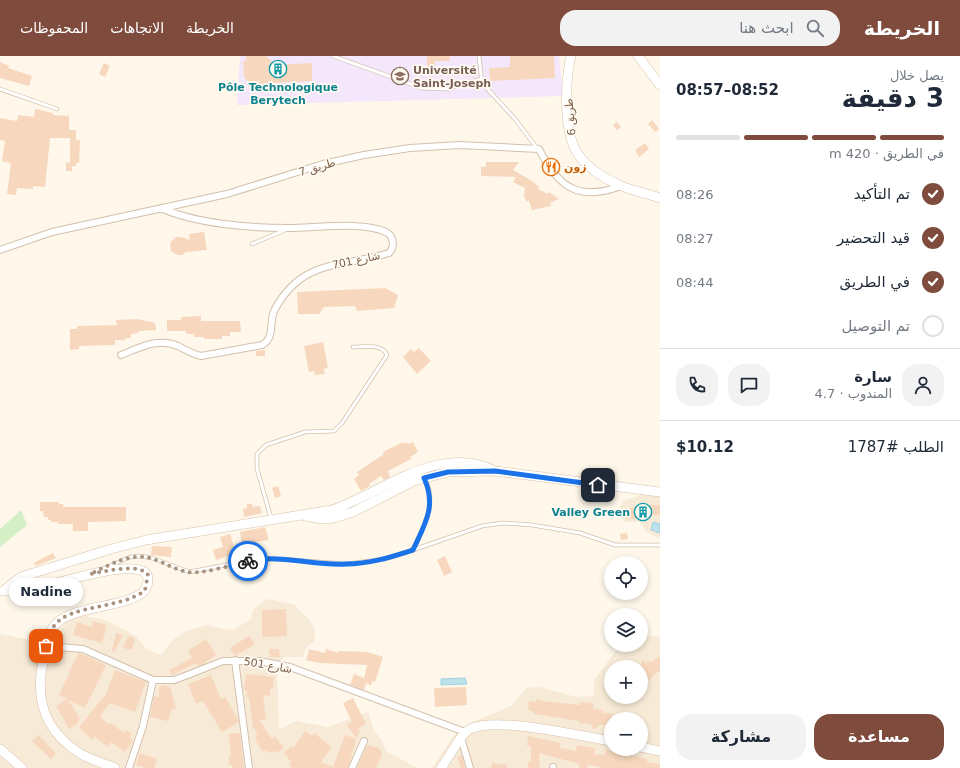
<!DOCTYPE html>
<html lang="ar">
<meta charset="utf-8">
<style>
:root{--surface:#fff;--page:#f2f2f3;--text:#1f2937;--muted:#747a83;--line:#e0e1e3;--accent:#7e4b3d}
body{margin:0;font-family:"DejaVu Sans","Noto Naskh Arabic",sans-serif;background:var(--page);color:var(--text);direction:rtl;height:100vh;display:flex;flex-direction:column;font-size:15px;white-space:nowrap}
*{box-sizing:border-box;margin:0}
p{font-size:13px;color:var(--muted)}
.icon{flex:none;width:22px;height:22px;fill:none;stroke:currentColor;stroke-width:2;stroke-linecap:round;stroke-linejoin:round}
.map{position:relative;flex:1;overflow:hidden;direction:ltr}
.drawer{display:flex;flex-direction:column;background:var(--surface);width:300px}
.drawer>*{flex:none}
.tools{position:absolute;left:604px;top:500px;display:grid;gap:8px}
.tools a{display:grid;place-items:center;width:44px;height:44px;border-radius:50%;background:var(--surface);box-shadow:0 2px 6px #0003;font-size:20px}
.pin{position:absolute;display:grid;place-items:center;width:34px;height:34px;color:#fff;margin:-17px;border-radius:8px;box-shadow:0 2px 6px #0006}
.courier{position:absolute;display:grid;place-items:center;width:40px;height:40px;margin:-20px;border:3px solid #1a73e8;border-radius:50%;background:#fff;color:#222;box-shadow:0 1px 5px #0007}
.bubble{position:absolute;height:28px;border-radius:14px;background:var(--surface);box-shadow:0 2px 6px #0003;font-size:13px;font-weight:600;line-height:28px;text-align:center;direction:rtl}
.head em{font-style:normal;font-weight:600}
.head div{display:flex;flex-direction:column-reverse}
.head{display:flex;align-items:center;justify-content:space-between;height:68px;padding:0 16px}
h1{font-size:26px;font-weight:600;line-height:30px}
.bar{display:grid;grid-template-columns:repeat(4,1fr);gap:6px 4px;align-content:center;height:48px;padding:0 16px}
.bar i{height:5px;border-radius:3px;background:var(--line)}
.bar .current{background:var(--accent)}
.bar p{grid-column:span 4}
.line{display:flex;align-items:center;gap:10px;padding:0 16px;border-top:1px solid var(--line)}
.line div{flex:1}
.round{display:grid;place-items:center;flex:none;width:42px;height:42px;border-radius:16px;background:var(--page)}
ol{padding:0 16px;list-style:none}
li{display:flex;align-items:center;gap:12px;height:44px}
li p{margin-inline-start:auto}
li .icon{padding:4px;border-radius:50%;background:var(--accent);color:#fff;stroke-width:4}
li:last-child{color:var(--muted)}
li i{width:22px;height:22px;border:2px solid var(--line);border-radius:50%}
.cta{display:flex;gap:8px;margin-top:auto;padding:8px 16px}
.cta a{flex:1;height:46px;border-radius:16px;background:var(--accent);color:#fff;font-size:16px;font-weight:600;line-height:46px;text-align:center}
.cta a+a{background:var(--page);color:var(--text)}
header{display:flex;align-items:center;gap:24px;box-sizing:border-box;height:56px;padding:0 20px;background:var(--accent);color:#fff}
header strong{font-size:19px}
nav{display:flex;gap:22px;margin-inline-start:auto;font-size:14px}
.search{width:280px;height:36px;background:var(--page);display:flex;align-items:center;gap:10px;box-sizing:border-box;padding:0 14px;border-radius:16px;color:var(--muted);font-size:15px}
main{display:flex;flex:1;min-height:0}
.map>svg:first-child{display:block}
.residential{fill:#f7ead7;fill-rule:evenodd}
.education{fill:#f4e6fb}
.green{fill:#d4eec5}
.water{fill:#bbe1eb;stroke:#a0d1de}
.building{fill:#f7d8be}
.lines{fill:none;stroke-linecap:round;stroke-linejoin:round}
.lane-casing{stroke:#d3c0ad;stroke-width:4.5}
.street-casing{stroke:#d3c0ad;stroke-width:8}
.secondary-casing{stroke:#d8c2ac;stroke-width:10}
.lane{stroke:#fff;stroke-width:3}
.street{stroke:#fff;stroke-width:6}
.secondary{stroke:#fff;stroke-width:9}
.done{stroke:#aa9481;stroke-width:4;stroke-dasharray:0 7.2}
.route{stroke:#1a73e8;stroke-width:5}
.labels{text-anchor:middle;stroke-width:3.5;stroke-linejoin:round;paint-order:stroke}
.education-label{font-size:11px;font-weight:bold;fill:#785e54;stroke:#fffbf2;text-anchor:start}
.culture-label{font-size:11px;font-weight:bold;fill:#0d838f;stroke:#fffbf2}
.street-label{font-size:11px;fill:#7d5e49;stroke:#fffbf2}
.food-label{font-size:11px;font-weight:bold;fill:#c56008;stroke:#fffbf2;text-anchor:start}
</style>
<header>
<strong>الخريطة</strong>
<div class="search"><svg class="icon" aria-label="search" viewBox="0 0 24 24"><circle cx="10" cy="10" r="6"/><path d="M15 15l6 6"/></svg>ابحث هنا</div>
<nav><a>الخريطة</a><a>الاتجاهات</a><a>المحفوظات</a></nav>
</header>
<main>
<section class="drawer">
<div class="head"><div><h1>3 دقيقة</h1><p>يصل خلال</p></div><em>08:52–08:57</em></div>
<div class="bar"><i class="current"></i><i class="current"></i><i class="current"></i><i></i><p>في الطريق · 420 m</p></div>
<ol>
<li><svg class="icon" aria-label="check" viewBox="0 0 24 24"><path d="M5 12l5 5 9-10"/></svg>تم التأكيد<p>08:26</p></li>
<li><svg class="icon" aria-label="check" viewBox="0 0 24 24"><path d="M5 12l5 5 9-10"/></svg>قيد التحضير<p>08:27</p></li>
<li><svg class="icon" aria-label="check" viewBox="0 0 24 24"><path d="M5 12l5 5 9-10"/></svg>في الطريق<p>08:44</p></li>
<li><i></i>تم التوصيل</li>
</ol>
<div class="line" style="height:72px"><a class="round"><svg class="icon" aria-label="person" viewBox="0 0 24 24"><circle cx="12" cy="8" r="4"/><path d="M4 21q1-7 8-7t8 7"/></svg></a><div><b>سارة</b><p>المندوب · 4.7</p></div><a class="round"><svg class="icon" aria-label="chat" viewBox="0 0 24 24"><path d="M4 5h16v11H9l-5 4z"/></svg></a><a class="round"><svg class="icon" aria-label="phone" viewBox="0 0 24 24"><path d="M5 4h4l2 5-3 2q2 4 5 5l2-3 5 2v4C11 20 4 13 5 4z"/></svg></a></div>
<div class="line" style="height:52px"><div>الطلب #1787</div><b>$10.12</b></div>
<div class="cta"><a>مساعدة</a><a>مشاركة</a></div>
</section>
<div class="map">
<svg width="660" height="712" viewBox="0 0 660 712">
<rect width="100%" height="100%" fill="#fef7ea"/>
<path class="residential" d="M649,431h11v52l-14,-8 -6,-9h-14l-10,-8 8,-14 13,-3z
M267,543l26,5 16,15 6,11 -1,12 -7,4 -4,11h-19l-7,10 2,63 17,-9 32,6 40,-15 6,19 8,9 4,11 31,17h-417v-134l51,10 5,-9 15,-19 9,-7 9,8 14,2 33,17 10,13 15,6 13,-16 12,-8 21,-6 16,4 10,1 18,-11 2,-9z
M641,579l19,2v131h-228l24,-35 14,-10 41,-17 15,-18 14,-1 36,10 18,-1v-16l21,-28 7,-7h19zM611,611h30v30h-30zM611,663h30v30h-30z"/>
<path class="education" d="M240,0h319l4,40 -326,9z"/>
<path class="green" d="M21,454l6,15 -27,22v-18z"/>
<path class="water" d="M653,466l7,2v9l-9,-3z
M465,622l2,6 -26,1v-6z"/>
<path class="building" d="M246,0h20l10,9 36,-2v18l-43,2 1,4 -11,1v-8l-6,6 -9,-9 -1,-16h3z
M427,0h23v5h-15v9h-8z
M510,0h44l1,22 -65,3 -1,-13 21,-1z
M0,6l9,4 -1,2 24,8 -3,10 -29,-8z
M104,7l6,3 -5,11 -6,-3z
M35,53l18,4v2l16,1v14h7v10h4l-1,23h-3v3h-4v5h-6v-9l4,1v-25h-20l-5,49 -12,-1v3l-16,-1 -1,7 -9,-1 4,-31 -9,-2 3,-20 -5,-1v-22l17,3 1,-6 16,2z
M652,64l7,9 -4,3 -7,-8z
M617,66l4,5 -4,3 -4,-5z
M645,87l4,6 -10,8 -4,-7z
M486,106h33l-6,8 19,11 7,6 -1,2 10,5 1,-2 10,7 -9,4 1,3 -19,4 -3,-9 -2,1 -3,-5 1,-9 -12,-6 3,-5 -35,-1v-9h5z
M204,176l3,18 -21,2 -4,3h-5l-6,-4 -1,-8 6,-6h5l9,3 -1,-6z
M385,232l13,7 -4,13 -37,3 -2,-5 -31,1 -5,7h-21l-1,-22z
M201,260v5h39l1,11h-11v4h-8v3h-18v-2h-10v-3h-8v-3h-19v-11h14v-3z
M137,263l18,4 1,7 -18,1v2l-7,1v4h-6v2h-10v5l-36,1v3l-9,1v-21h7v-3l40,-1 -1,-5z
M323,286l5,26 -4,1 1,5 -10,1 -1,-4 -5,1 -5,-26z
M419,292l12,13 -14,13 -14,-17 8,-8 3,3z
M265,294v6h-9v-5z
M403,386l1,2 3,-2 1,2 5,-2 5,10 -8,5 1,2 -23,12 2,6 -6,3 -3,-4 -12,8 1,2 -9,5 -7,-12 5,-4 -2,-3 27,-18 -1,-2z
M278,430l3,10 -6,2 -3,-10z
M40,446h19v2h4v3h63v14l-38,1v9h-15v-7h-15v-2h-7v-2h-3v-3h-4l-1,-6h-3z
M247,448h5l1,3 7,-1 2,7 -18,4 -1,-8 4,-1z
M645,449h15v10h-11l-11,4h-13v-11h12z
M265,471l4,13 -19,3 1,9 -8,1 -3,-21z
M627,477l1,6 -7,1 -1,-6z
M230,478l6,19 -20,7 -3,-10 10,-3 -3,-10z
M152,490l20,1 -1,10 -20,-2z
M53,497l3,5 -20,8 -2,-3 3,-2z
M445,500l7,16 -8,4 -7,-16z
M286,553l1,27 -25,1v-27z
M93,565l14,4 -5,18 -29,-8 4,-13 15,5z
M116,577l7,2 -9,17 -2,-1z
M128,580l7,2 -3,12 -9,-2z
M249,580l6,8 -20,12 -5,-8z
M206,583l10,16 -14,10 -4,1 -2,-3 -24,12 -3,-5 23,-12 -4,-7z
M269,593h10l1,8h-10z
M309,593l16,4 1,-4 12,4v-2l29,1 16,5 -8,25 -3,-1 -1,4 -5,-2 -2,7 -14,-5 4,-11 10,4 3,-13 -48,-2 -13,-3z
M79,597l27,12 -21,43 -17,-8 12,18 -3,6 -8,5 -13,-23 11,-7 -8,-4 11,-23h-1z
M660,600v14l-19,17v-23l2,-4 3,3 2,-3 2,3z
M115,614l31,12 -11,30 -25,-9 -10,13 9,9 2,-2 13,10 2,-3 6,4 -2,3 3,4 -8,11 -14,-10 -3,5 -13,-10 -3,3 -13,-13 27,-33z
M246,618l28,3 -1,12h-3v7l-7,-1 3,24 -7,1 13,19 3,-3 9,12 -7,5 -2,-2 -7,2 -2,-3 -3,2 -7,-11 1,-1 -2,-4 3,-2 -5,-7 -4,-29 -3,-1 1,-6 -3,-1z
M211,619l10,24 4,-2 13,22 1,3 -17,10 -19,-31 -7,3 -8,-20z
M164,629l6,2 6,21 -5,2 -3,11 -18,-4 4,-21 5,1v-10z
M466,631l1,18 -32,2 -1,-19z
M353,642l13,26 -8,4 2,3 -4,7 -9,-13 5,-3 -9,-19z
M536,643l6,1 -1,1 39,4v-3l13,1v6l10,1v3h9l-1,12h-12l-3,4h-3l-2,-5 -12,-1v-2l-44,-7 -4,-4h-3l1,-9 7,1z
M305,675l7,5 2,-3 18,14 -11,15 12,5 12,-32 11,4 -8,29h-56l-3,-4 2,-2 -7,-10 8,-6 1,2z
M240,677l4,35h-12v-3h-3v-9h2l-2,-22z
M39,679l17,19 -5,5 -19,-18z
M528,680l33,7 -2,5 17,3 1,-6 18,3 -1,6 11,1 1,-5 30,6 11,3v3l13,2v4h-56l-16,-3 -1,3h-8v-4l-40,-11 1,15h-12v-6h3v-16h-4z
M367,689l12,3 2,3 1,4 -6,13h-19z
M140,697l17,6 -3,9h-8l-10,-3z
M462,699l3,13h-4l-4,-11z
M492,707l15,2v3h-16z"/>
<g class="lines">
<defs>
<path id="lane" d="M333,0l89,32 24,1 35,-10
M479,0l3,27 33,36 22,29
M0,33l57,20
M252,188l33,-14
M426,424c11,25 -3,47 -13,70l69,-24 21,-3 29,2 48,8 35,12h45
M271,462l-14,-49v-15l9,-9 39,-13 29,-1 8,-8 45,-68c-5,-12 -24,-8 -34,-8
M105,512l25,-11 11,-1 11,2 37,14 68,-13h22l67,5 39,-5 28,-9"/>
<path id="street" d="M0,194l52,-18 175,-38 96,-30 41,-9 46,-7 50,-3 79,4c19,38 39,53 82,37
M121,299c18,-7 37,-18 57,-9 8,4 14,8 23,10l61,-11c14,-8 6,-23 13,-36 28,-51 66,-41 114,-56 6,-6 5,-17 -3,-21 -23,-11 -71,-4 -97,-4 -38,0 -93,-4 -128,-20
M47,590l36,3 70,31h21l11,-4 38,-15h36l31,6 175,65
M235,604l14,108
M461,682l9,30
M553,711v1
M129,712l14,-42 10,-46
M352,712l12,-27"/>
<path id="secondary" d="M571,0c-6,26 -8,76 7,98 9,14 27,25 41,31 13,6 28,8 41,13
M638,0l22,29
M305,460l18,3 11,-1 19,-6 61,-31 34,-9 47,-1 165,21
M3,535l18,-14 90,-28 35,-9 186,-30c52,-18 106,-67 163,-39
M5,535c17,-3 34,-5 51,-8 14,-3 91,-28 92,-4 0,3 -1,8 -3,11 -13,17 -68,15 -87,32 -10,8 -12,24 -14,36 -10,41 0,73 37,96 10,6 23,9 34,14
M641,691l19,4
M0,693l22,19
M441,712c8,-10 19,-34 29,-39 24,-13 111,7 141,12"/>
</defs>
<use href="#lane" class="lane-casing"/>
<use href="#street" class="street-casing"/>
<use href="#secondary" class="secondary-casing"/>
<use href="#lane" class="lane"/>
<use href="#street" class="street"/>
<use href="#secondary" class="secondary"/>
</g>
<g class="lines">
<path class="done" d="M46,590c2,-7 4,-14 8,-20 15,-22 70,-17 91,-36l3,-15c-8,-13 -45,-3 -58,-1 20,-9 42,-23 63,-15 12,4 23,11 35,13 16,2 43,-7 60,-11"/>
<path class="route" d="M248,505c32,-7 66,5 98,3 24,0 45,-7 67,-14 12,-26 24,-44 11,-72l24,-6 47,-1 103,14"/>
</g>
<defs>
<symbol id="building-ring" viewBox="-11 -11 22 22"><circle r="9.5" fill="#fffbf2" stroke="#0f9aa8" stroke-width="1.5"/><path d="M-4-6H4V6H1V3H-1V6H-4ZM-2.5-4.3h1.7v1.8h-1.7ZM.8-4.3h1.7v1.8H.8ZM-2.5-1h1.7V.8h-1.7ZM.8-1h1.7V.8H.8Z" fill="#0f9aa8"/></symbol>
<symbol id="university-ring" viewBox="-11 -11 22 22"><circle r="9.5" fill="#fffbf2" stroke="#8d6e63" stroke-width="1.5"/><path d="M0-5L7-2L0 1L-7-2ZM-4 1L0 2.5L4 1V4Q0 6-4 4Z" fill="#8d6e63"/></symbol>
<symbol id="restaurant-ring" viewBox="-11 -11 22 22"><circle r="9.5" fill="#fffbf2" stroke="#e8710a" stroke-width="1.5"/><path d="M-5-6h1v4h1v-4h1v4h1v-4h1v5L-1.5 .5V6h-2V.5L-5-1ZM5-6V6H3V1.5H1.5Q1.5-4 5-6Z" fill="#e8710a"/></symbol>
</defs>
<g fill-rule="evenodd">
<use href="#building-ring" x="268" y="3" width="20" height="20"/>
<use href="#university-ring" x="390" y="10" width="20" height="20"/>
<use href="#restaurant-ring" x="541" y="101" width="20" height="20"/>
<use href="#building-ring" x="633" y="446" width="20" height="20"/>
</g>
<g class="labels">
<g class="education-label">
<text x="413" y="18">Université<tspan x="413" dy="13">Saint-Joseph</tspan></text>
</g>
<g class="culture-label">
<text x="278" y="35">Pôle Technologique<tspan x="278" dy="13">Berytech</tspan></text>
<text x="630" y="460" text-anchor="end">Valley Green</text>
</g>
<g class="street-label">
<text transform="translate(570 61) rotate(-95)" y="4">طريق 6</text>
<text transform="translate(317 111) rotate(-16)" y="4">طريق 7</text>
<text transform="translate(356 204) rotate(-12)" y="4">شارع 701</text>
<text transform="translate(268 609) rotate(10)" y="4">شارع 501</text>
</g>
<g class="food-label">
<text x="564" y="115">زون</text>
</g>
</g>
</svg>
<div class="tools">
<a><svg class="icon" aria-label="locate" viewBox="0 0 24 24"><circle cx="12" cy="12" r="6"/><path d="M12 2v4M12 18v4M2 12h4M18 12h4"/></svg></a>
<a><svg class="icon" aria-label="layers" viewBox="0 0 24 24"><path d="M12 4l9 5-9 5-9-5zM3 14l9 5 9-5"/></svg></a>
<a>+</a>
<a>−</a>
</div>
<div class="pin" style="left:46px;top:590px;background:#ea580c"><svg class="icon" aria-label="bag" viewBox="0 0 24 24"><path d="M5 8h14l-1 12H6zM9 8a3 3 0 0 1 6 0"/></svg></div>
<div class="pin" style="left:598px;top:429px;background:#1f2937"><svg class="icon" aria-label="home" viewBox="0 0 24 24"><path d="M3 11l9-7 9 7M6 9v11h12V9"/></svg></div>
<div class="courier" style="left:248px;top:505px"><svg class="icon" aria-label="bike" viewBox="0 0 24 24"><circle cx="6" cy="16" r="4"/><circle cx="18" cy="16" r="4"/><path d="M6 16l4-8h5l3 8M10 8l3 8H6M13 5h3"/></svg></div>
<div class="bubble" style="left:9px;top:522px;width:74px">Nadine</div>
</div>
</main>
